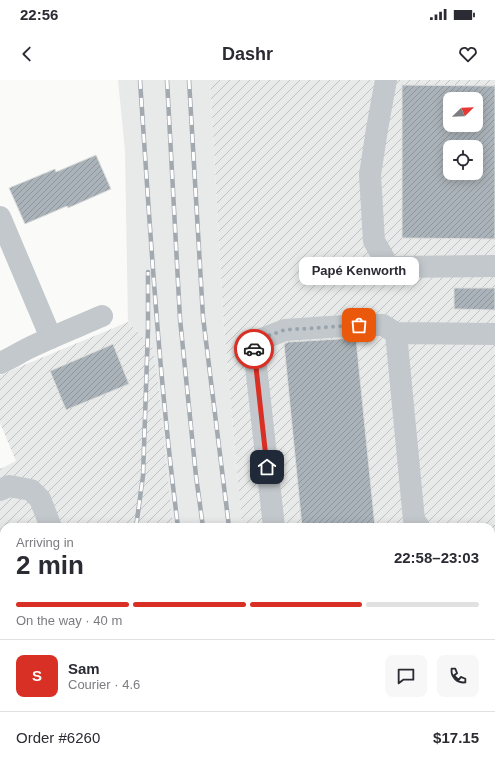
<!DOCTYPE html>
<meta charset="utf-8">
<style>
:root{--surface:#fff;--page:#f7f7f7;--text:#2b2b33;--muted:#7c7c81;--line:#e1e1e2;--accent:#d93025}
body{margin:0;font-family:Arial,sans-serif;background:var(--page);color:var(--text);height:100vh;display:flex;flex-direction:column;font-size:15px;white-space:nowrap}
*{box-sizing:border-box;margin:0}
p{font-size:13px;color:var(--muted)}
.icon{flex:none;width:22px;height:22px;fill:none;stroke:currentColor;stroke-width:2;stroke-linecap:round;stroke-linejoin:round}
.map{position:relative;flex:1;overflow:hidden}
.side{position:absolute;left:0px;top:443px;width:495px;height:248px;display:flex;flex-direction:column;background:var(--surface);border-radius:12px 12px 0 0;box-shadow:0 2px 10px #0003}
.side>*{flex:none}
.needle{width:26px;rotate:67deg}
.controls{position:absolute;left:443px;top:12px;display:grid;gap:8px}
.controls a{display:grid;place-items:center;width:40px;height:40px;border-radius:8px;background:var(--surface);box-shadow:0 2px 10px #0003;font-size:20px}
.pin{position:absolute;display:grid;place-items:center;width:34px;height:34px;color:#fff;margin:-17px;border-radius:8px;box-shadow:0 2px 6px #0006}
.courier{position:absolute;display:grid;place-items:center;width:40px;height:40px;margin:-20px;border:3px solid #d93025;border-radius:50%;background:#fff;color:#222;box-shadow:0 1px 5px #0007}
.bubble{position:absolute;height:28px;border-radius:8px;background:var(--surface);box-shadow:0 2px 10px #0003;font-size:13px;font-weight:700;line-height:28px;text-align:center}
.summary em{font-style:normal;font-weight:700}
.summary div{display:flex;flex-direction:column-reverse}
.summary{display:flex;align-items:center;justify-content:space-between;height:68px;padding:0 16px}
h1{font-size:26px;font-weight:700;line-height:30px}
.bar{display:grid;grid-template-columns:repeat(4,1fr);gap:6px 4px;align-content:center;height:48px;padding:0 16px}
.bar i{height:5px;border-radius:3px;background:var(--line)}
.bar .current{background:var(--accent)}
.bar p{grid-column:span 4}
.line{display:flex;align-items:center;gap:10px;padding:0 16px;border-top:1px solid var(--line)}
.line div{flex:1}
.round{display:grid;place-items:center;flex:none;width:42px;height:42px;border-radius:8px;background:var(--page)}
.status{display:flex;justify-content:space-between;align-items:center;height:28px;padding:0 20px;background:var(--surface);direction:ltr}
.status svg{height:11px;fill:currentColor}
header{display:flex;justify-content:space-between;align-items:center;height:52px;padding:0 16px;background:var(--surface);font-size:18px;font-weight:700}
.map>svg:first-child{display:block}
.built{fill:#e8e9e9}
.industrial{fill:url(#industrial-furrows);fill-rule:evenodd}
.building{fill:url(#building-hatch);stroke:#dcdcda;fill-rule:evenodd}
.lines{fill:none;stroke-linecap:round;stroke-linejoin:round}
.minor{stroke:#c3c8cc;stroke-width:22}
.rail-casing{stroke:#a2aab0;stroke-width:4.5}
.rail{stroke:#fff;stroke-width:3;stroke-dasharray:9;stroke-linecap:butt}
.done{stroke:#99a4ac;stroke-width:4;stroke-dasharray:0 7.2}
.route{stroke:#d93025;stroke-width:5}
</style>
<div class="status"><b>22:56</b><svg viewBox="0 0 49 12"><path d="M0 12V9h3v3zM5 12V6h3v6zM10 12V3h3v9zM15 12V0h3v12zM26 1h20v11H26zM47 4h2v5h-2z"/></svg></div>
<header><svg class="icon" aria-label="back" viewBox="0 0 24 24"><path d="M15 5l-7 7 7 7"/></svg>Dashr<svg class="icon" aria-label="heart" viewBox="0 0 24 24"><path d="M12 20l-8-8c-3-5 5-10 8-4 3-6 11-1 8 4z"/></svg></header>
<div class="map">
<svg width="495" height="691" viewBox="0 0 495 691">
<defs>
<pattern id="industrial-furrows" width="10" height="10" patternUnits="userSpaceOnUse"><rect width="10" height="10" fill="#e8e9e9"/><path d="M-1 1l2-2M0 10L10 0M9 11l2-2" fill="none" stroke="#c0c1c2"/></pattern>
<pattern id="building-hatch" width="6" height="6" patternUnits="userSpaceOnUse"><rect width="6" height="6" fill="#aab3b9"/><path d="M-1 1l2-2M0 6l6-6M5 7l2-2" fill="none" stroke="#8e969c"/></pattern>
</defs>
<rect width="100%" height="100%" fill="#fafaf8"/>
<path class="built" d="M118,0h92l14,247 18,200h-69l-15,-144 -5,-35 -25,-26 -3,-171z
M204,687h60v4h-60z"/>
<path class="industrial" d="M210,0h285v691h-231v-4h227v-240h-249l-18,-200zM450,19h26v26h-26zM450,67h26v26h-26z
M128,242l25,26 5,35 15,144h-169v135l-4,2v-195l16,-8 -16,-38v-48z
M4,590v64l-4,-9v-53z
M18,687h186v4h-184z"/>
<path class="building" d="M402,5l93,1v153l-93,-1zM450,19h26v26h-26zM450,67h26v26h-26z
M96,75l15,34 -43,19 -1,-2 -42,18 -16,-36 46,-19 1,3z
M454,208h41v22l-41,-1z
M356,258l19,189h-73l-18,-183 4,-2z
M113,264l16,40 -63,26 -16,-39z"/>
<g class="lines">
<path class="minor" d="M386,0l-9,49 -7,46 4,66 15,26 106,-1
M0,137l51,121
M396,253l18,187 5,7
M0,283c12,-5 22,-12 33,-17 23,-11 46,-20 69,-30
M0,410l9,-4 22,4 9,9 11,28
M274,447l-20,-179 8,-9 23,-9 74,-5h24l13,8 99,1
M491,536l4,3
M0,563l2,5
M301,687l1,4
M424,687l1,4"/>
<defs>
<path id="rail" d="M140,0c10,149 19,299 38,447
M167,0l13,239 16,157 7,51
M189,0l14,237 26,210
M136,447l7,-51 5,-147v-57
M213,687l1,4
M234,687v4
M252,687v4"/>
</defs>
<use href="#rail" class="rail-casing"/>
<use href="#rail" class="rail"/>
</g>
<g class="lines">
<path class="done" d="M254,269v-1l8,-10 22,-8 75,-5"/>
<path class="route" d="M254,269l13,118"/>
</g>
</svg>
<div class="controls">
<a><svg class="needle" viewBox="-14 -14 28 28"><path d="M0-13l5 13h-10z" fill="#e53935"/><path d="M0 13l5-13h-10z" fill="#7c7c81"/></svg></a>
<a><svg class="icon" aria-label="locate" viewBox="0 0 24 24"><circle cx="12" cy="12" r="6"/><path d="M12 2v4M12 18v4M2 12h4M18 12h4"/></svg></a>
</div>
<div class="pin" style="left:359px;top:245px;background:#ea580c"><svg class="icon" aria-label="bag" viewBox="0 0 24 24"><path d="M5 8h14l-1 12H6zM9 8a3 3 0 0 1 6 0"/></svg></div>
<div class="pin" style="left:267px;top:387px;background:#1f2937"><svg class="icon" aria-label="home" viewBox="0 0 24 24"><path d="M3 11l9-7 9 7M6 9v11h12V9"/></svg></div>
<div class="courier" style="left:254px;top:269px"><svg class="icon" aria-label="car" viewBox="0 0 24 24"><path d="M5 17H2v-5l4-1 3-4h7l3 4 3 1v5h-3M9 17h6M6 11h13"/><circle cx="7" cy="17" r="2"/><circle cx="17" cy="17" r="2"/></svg></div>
<div class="bubble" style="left:299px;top:177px;width:120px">Papé Kenworth</div>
<section class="side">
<div class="summary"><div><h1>2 min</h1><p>Arriving in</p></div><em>22:58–23:03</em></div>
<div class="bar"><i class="current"></i><i class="current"></i><i class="current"></i><i></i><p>On the way · 40 m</p></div>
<div class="line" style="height:72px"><b class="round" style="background:var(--accent);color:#fff">S</b><div><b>Sam</b><p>Courier · 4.6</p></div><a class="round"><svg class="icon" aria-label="chat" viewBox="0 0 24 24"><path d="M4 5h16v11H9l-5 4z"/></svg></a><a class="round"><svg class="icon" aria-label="phone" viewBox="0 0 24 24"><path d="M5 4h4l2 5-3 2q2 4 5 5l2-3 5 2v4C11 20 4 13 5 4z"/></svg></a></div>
<div class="line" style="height:52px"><div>Order #6260</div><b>$17.15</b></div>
</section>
</div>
